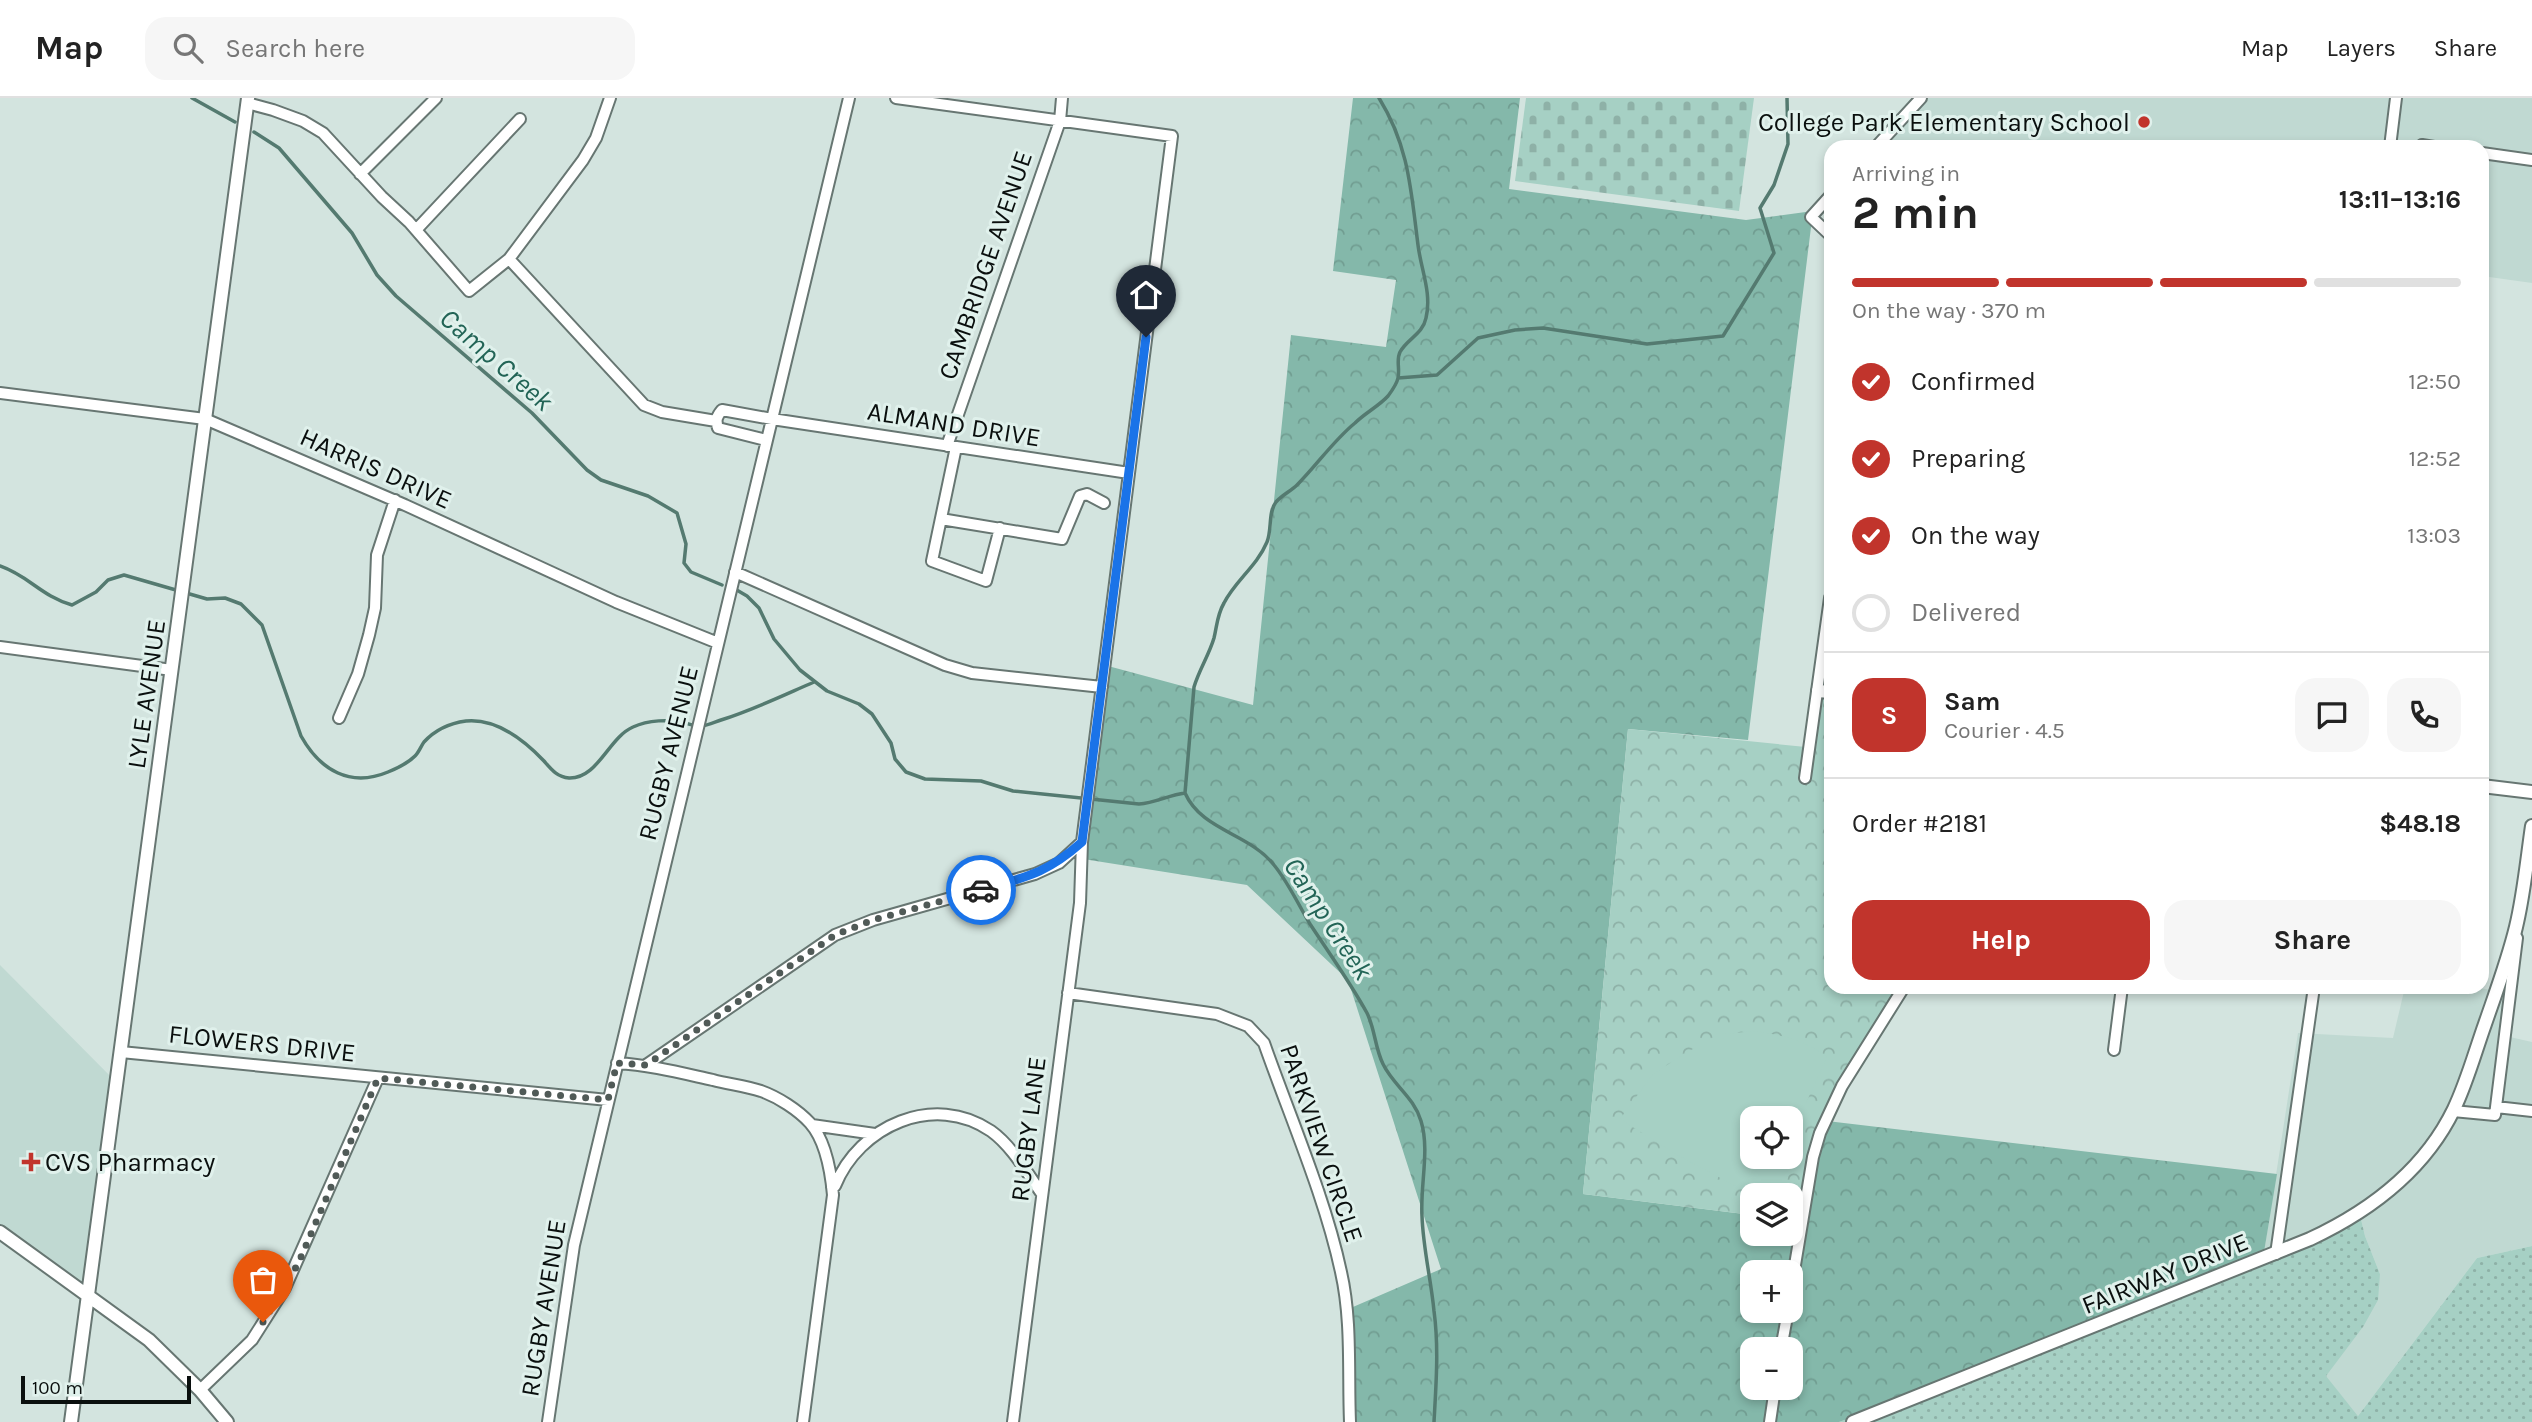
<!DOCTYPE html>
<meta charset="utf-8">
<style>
:root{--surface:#fff;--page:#f6f6f6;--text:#222;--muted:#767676;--line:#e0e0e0;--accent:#c1342c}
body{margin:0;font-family:Karla,sans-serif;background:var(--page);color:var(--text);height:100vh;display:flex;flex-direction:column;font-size:26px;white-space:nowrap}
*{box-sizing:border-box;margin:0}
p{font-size:23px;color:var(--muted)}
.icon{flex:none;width:38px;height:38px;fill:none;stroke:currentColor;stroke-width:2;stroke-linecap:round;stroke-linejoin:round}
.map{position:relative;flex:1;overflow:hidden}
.drawer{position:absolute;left:1824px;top:42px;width:665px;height:854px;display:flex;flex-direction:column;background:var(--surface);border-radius:21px;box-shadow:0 4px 10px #0003}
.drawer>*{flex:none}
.fabs{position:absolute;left:1740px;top:1008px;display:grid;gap:14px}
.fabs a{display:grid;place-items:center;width:63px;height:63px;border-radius:14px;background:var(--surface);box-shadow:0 4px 10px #0003;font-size:35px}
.scale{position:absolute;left:21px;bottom:18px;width:170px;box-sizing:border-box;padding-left:7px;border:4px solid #0a0f0e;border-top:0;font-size:19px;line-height:24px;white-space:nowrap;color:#0a0f0e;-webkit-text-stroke:5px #e0f1ec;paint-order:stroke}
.pin{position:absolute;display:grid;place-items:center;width:60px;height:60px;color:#fff;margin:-72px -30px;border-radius:50% 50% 50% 0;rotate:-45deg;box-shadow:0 0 7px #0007}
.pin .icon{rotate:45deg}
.courier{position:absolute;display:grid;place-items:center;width:70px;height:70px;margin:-35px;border:5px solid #1a73e8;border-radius:50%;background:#fff;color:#222;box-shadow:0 2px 9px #0007}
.headline em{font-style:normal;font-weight:700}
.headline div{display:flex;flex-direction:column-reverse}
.headline{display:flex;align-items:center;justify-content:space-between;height:119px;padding:0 28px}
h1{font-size:46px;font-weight:700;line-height:52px}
.bar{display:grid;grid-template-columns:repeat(4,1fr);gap:10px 7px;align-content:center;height:84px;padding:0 28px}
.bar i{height:9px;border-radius:5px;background:var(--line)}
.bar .current{background:var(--accent)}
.bar p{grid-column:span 4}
.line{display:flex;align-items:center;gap:18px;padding:0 28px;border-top:2px solid var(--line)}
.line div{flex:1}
.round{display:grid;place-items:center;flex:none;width:74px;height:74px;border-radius:21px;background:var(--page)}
ol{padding:0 28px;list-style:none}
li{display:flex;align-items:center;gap:21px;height:77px}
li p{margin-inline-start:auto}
li .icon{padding:7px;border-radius:50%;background:var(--accent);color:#fff;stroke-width:4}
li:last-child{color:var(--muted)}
li i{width:38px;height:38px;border:4px solid var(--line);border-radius:50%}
.action{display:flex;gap:14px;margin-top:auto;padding:14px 28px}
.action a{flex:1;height:80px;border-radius:21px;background:var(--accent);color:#fff;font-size:28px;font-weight:700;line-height:80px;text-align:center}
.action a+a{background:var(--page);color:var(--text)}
header{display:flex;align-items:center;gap:42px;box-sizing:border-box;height:98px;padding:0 35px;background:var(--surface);border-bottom:2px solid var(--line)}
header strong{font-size:33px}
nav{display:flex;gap:38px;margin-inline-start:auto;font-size:24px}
.search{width:490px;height:63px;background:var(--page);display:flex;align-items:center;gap:18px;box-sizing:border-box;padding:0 24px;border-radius:21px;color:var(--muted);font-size:26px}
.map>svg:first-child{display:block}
.built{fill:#c0d9d2}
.grass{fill:url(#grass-dots)}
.forest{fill:url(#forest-crowns);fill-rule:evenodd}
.cemetery{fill:url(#cemetery-stones)}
.park{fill:url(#park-crowns);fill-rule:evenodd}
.garden{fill:#a6d0c4}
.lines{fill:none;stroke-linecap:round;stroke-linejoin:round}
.stream{stroke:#547a70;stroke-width:3.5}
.minor-casing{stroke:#677672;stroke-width:14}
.tertiary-casing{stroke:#677672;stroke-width:16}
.minor{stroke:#fff;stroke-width:10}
.tertiary{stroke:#fff;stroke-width:12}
.done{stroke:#505a57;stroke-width:7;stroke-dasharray:0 12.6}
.route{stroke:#1a73e8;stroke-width:9}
.poi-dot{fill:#c1342c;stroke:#e0f1ec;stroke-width:2.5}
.labels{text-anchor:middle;stroke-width:6;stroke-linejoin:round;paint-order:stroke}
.poi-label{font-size:26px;fill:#0a0f0e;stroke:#e0f1ec;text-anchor:end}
.street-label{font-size:26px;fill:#0a0f0e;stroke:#e0f1ec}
.water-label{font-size:28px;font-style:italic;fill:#226456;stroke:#e0f1ec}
</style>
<header>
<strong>Map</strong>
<div class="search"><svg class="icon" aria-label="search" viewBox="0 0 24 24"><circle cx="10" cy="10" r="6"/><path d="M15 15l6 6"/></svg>Search here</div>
<nav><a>Map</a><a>Layers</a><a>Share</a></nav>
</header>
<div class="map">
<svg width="2532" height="1324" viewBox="0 0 2532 1324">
<defs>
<pattern id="grass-dots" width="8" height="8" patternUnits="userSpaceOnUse" patternTransform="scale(1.75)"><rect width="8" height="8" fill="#a6d0c4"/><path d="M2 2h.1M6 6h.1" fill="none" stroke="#8eb1a7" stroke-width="1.8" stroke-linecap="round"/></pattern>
<pattern id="forest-crowns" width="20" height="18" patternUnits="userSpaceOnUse" patternTransform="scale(1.75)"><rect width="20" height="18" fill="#84b8aa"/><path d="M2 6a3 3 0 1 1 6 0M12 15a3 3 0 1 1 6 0" fill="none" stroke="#719d91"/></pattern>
<pattern id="cemetery-stones" width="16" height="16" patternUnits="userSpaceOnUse" patternTransform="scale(1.75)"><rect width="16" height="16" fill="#a6d0c4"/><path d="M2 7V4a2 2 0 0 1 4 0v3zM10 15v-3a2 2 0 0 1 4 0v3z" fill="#8eb1a7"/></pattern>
<pattern id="park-crowns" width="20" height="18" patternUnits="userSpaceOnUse" patternTransform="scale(1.75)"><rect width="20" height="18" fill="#a6d0c4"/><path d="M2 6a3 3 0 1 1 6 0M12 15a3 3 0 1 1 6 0" fill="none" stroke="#8eb1a7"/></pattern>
</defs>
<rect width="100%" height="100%" fill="#d3e4df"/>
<path class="built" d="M1919,0h613v185l-50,-7v-129h-608z
M0,867l119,120 -32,211 -87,-65z
M2405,889h68l30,5 -2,43 31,7v204l-55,12 -119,158 -33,-40 38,-49 17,-53 -15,-38 -5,-21 -96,37 34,-219 95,5z"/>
<path class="grass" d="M2360,1117l5,21 15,38 -2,26 -15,27 -37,49 32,40 119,-158 55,-12v176h-693l141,-51z"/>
<path class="forest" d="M1353,0h167l-11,91 237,31 67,-9 -65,529 -120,-11 -45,465 169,21v19h38v-14l11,1 26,-100 450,53 -13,78 -284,119 -141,51h-493v-112l95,-41 -93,-289 -101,-95 -170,-27 31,-192 145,39 38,-370 95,12 10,-67 -63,-9zM1752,1174h38v39h-38zM1752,1251h38v39h-38z"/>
<path class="cemetery" d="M1526,0h228l-15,113 -224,-30z"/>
<path class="park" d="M1823,595l7,1v293h69l-72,134 -25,100 -12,-1v-25h-38v20l-169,-21 45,-465 188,19zM1752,1020h38v39h-38z"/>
<path class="garden" d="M1755,933c25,4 52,9 72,26l-37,81v-20h-38v39h30c-7,14 -11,38 -30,38l-78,-42 -54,-34 33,-45 36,-23 34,-17z"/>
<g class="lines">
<path class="stream" d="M192,0l43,24
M254,34l25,16 73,85 25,42 19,21 136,117 55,57 14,10 47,16 29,17 9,31 -2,19 7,9 31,13
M1398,280l39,-3 41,-37 37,-8 28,-2 104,16 76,-8 51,-83 -14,-45 14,-23 14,-41 -1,-46
M0,468c29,10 41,30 72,39l24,-13 12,-12 16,-5 83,24 18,-1 16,6 21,21 39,111c19,34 49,52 87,36 10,-4 20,-9 27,-16 4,-4 6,-10 9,-14 11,-12 27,-19 42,-21 31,-3 58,19 78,40 7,8 13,16 25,17 29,1 39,-40 64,-51 15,-7 36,-8 52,-4 5,1 11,4 16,3 6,0 14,-4 20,-6 32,-10 63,-25 93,-38
M735,491l12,7 12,12 15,31 26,31 27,21 32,13 13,10 19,29 4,16 11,13 19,7 56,2 32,10 126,13c16,-1 30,-9 46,-11
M1185,695l9,-106c5,-17 15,-32 20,-49 3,-12 3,-23 10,-35 11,-22 33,-37 43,-61 5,-12 1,-30 9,-40 6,-7 15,-11 21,-17 20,-20 36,-44 58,-62 10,-10 24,-17 33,-27 3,-4 9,-13 10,-18 2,-10 -2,-18 2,-26 7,-13 23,-18 26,-34 6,-25 -5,-48 -8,-73 -7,-54 -9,-99 -39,-147
M1185,695c17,38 64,40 89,72 14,17 24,39 36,59 19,29 40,58 57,89 8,16 8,35 16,51 10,21 31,33 38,57 9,29 -1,64 1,95 1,32 9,63 12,95 5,37 2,74 0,111"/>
<defs>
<path id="minor" d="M896,0l276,38 -90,706 -2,61 -67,519
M247,5l26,7 30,11 20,12 59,64 27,25 60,69 40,-32 74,-99 13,-22 14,-40
M2422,47l12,2
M1876,49l45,-49
M2390,49l6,-49
M2482,55l50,7
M360,76l76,-76
M1830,98l-19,21 19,18
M416,132l104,-111
M509,161l135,146 18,7 54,9
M0,295l205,26 200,86 211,97 102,41
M766,342l-48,-12c-3,-8 -1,-12 4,-18l50,9 357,54
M947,348l113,-325 2,-23
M956,349l-24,114 54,20 14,-53
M941,421l121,20 18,-43 7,-2 17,9
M735,474l210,93 27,8 130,14
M0,549l172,23
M339,620l19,-44 11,-39 6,-27 2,-53 18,-55
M1805,680l25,-180
M1068,895l149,21 31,12 16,17c26,74 61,154 77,229 11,48 7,101 9,150
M2114,952l8,-63
M121,954l487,48
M617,965c33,2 64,10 96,17 15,4 32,6 48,11 17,6 37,19 49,32 16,18 21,50 23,72l-30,227
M646,967l189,-130 38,-15 162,-46 24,-11 23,-21
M2496,1009l21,-169
M2453,1013l42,4 1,-8 36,4
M812,1027l63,9
M832,1089l3,-1c24,-60 99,-94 156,-55 21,15 36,42 51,63
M2276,1156l38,-267
M1790,1197l23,-138 7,-24 22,-47 62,-99
M1781,1251l7,-38
M200,1292l52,-50 33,-52 93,-210
M548,1324l26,-177 275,-1147
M1770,1324l5,-34"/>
<path id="tertiary" d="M1818,593l12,1
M2482,688l50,6
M0,1134l149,108 51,50 27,32
M71,1324l177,-1324
M1853,1324l457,-183c60,-28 114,-68 144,-130 13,-27 21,-57 31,-85 11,-32 23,-64 31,-97 8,-33 11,-67 16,-101"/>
</defs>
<use href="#minor" class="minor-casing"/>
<use href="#tertiary" class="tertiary-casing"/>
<use href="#minor" class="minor"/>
<use href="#tertiary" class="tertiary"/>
</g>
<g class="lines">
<path class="done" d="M263,1224l35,-58 80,-186 230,22 9,-37 29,2 189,-130 38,-15 108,-30"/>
<path class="route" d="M981,792c45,-13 65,-16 101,-48l64,-505"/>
</g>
<g class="poi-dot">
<circle cx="2144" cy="24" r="7"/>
<path d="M27.5 1053.5h7v7h7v7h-7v7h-7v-7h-7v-7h7z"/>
</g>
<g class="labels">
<g class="poi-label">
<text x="2130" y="33">College Park Elementary School</text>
<text x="45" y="1073" text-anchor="start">CVS Pharmacy</text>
</g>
<g class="street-label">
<text transform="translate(985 167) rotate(-71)" y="9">CAMBRIDGE AVENUE</text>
<text transform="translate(954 326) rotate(9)" y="9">ALMAND DRIVE</text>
<text transform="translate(376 370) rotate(24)" y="9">HARRIS DRIVE</text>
<text transform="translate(146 596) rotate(-82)" y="9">LYLE AVENUE</text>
<text transform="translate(668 655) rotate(-76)" y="9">RUGBY AVENUE</text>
<text transform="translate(262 945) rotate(6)" y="9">FLOWERS DRIVE</text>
<text transform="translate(1028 1031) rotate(-83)" y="9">RUGBY LANE</text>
<text transform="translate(1322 1045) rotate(71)" y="9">PARKVIEW CIRCLE</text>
<text transform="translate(2165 1175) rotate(-22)" y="9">FAIRWAY DRIVE</text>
<text transform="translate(543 1210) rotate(-81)" y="9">RUGBY AVENUE</text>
</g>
<g class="water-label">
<text transform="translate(497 261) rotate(41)" y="10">Camp Creek</text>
<text transform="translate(1329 820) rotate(57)" y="10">Camp Creek</text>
</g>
</g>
</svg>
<div class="fabs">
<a><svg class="icon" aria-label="locate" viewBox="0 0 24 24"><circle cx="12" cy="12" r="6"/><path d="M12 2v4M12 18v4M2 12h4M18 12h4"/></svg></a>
<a><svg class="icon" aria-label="layers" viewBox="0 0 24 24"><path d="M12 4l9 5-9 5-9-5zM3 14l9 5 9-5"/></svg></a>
<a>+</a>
<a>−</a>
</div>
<div class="scale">100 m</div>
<div class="pin" style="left:263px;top:1224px;background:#ea580c"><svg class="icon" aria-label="bag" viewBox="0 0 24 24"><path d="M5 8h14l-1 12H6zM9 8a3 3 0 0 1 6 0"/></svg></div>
<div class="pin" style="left:1146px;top:239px;background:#1f2937"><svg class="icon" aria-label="home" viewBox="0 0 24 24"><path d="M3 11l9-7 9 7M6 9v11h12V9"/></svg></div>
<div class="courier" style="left:981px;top:792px"><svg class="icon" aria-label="car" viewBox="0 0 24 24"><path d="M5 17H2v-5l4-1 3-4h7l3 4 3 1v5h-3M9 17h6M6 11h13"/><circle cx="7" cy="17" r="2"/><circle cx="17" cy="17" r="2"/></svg></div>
<section class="drawer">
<div class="headline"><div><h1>2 min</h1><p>Arriving in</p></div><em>13:11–13:16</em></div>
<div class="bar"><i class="current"></i><i class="current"></i><i class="current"></i><i></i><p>On the way · 370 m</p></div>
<ol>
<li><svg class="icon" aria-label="check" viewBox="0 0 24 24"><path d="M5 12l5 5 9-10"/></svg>Confirmed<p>12:50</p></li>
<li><svg class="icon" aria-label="check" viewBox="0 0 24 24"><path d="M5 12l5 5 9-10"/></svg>Preparing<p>12:52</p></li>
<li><svg class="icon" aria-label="check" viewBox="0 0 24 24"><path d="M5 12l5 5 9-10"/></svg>On the way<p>13:03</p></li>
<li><i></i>Delivered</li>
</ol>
<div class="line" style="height:126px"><b class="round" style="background:var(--accent);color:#fff">S</b><div><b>Sam</b><p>Courier · 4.5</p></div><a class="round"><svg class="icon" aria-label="chat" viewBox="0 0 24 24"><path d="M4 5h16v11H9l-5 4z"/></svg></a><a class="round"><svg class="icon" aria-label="phone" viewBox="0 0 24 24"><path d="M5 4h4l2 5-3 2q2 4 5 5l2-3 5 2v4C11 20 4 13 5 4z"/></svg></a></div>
<div class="line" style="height:91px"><div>Order #2181</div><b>$48.18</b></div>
<div class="action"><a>Help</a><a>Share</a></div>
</section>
</div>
